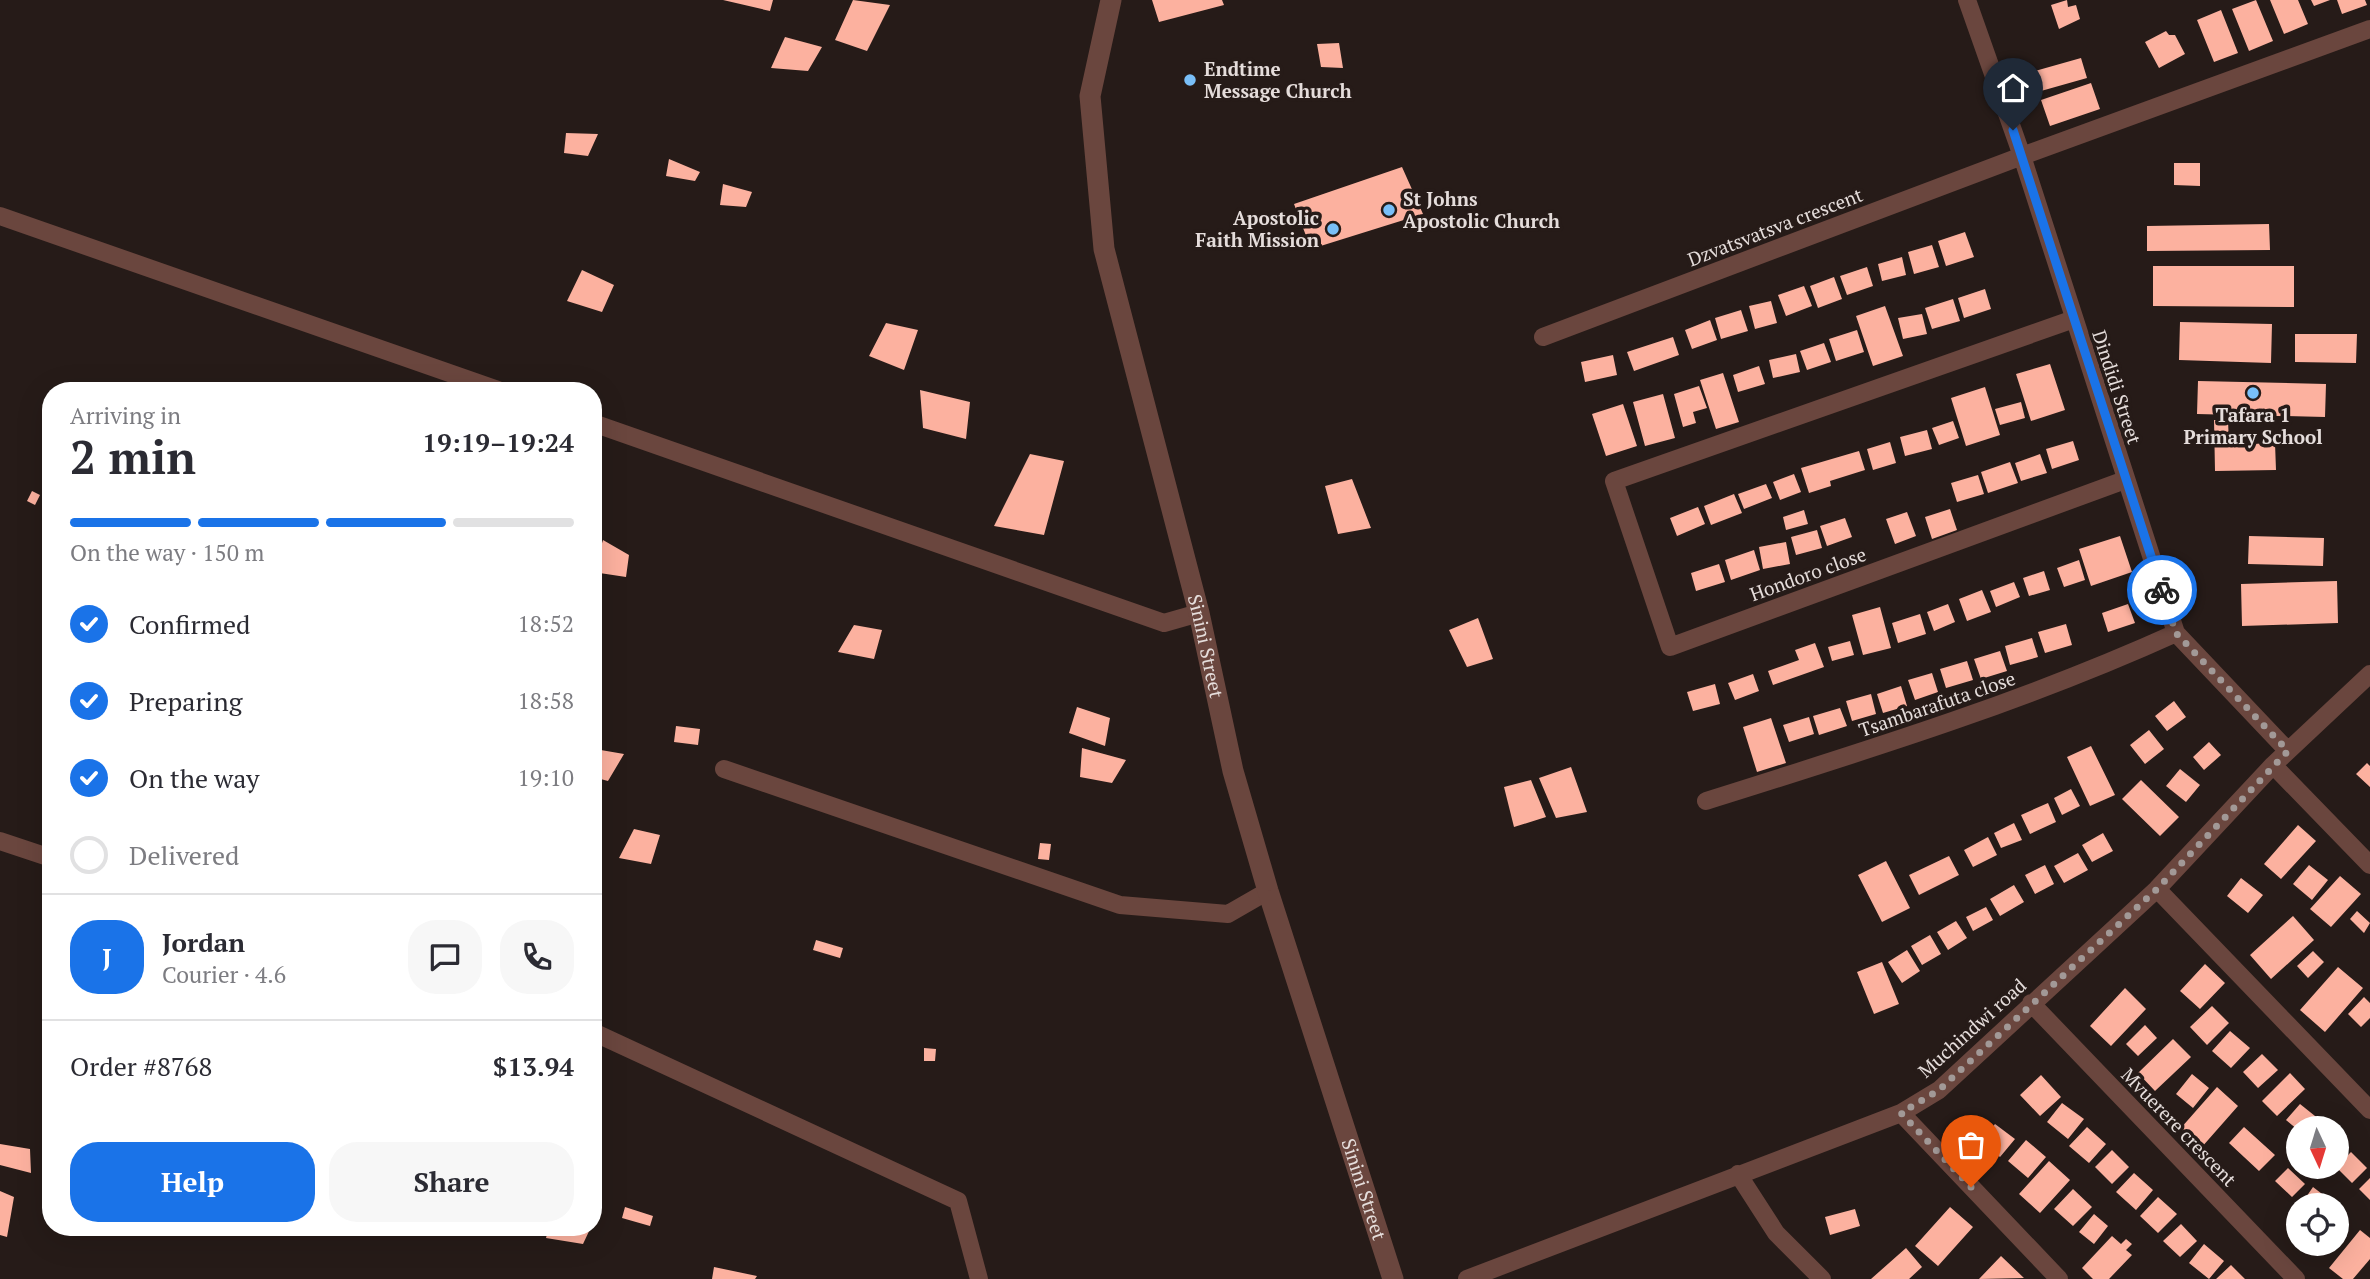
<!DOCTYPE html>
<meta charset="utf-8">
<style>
:root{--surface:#fff;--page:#f7f7f7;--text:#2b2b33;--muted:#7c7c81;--line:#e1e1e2;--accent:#1a73e8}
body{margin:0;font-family:"PT Serif",serif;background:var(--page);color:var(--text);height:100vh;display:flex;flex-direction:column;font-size:26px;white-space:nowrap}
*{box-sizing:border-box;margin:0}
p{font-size:23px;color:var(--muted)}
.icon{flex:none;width:38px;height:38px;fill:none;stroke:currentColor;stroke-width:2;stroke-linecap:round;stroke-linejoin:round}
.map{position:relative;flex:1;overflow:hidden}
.side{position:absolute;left:42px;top:382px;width:560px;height:854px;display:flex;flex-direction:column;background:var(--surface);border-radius:28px;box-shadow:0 7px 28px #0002}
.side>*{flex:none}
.needle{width:46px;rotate:176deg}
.fabs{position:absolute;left:2286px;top:1116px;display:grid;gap:14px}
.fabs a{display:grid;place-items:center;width:63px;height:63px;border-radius:50%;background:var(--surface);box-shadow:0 7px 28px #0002;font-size:35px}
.pin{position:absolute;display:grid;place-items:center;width:60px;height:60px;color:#fff;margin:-72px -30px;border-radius:50% 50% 50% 0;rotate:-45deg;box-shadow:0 0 7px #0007}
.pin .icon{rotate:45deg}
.courier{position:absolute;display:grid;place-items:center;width:70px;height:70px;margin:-35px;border:5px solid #1a73e8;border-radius:50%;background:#fff;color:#222;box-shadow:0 2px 9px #0007}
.head em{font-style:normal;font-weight:700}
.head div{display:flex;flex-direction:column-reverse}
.head{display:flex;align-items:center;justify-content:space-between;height:119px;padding:0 28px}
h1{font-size:46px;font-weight:700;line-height:52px}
.bar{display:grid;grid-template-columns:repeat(4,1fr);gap:10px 7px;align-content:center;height:84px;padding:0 28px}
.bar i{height:9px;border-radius:5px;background:var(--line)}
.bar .active{background:var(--accent)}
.bar p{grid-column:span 4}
.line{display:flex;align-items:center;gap:18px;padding:0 28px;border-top:2px solid var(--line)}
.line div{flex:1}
.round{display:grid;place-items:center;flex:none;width:74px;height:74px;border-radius:28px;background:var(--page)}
ol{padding:0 28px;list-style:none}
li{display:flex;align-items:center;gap:21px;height:77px}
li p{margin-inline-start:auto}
li .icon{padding:7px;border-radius:50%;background:var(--accent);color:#fff;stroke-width:4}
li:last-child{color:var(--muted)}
li i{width:38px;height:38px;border:4px solid var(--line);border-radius:50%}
.action{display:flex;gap:14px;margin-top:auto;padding:14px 28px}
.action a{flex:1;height:80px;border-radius:28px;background:var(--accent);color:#fff;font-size:28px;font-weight:700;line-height:80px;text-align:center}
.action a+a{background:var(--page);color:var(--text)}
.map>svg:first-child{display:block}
.building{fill:#fcb19f}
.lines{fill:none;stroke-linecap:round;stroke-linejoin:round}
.minor{stroke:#6a463e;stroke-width:18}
.tertiary{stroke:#6a463e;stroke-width:21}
.done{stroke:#a29997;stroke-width:7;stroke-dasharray:0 12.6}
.route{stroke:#1a73e8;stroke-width:9}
.poi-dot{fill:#79bff8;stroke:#261b18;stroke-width:2.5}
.labels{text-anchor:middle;stroke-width:7;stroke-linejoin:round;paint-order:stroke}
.poi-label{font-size:19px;font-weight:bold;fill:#e5dddb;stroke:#261b18;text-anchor:start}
.street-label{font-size:19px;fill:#e5dddb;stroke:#261b18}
</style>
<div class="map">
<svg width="2370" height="1279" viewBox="0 0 2370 1279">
<rect width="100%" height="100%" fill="#261b18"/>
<path class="building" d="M723,0h50l-3,11z
M853,0l37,5 -23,46 -32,-11z
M1152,0h70l2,5 -65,17z
M2067,0l1,7 8,-2 4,14 -21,10 -8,-24z
M2256,0l17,41 -24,10 -17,-42z
M2270,0h28l10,24 -24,10z
M2311,0h19l-16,6z
M2337,0h28l2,5 -25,9z
M2221,10l17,43 -24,9 -17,-42z
M2166,31l3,4h6l10,19 -26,14 -14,-26z
M785,37l37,10 -14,24 -37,-3z
M1339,43l4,25 -22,-1 -4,-23z
M2081,58l6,20 -46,13 -6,-20z
M2091,83l9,26 -50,17 -9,-26z
M566,133l32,1 -10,22 -24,-3z
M669,159l31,13 -5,9 -29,-5z
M2174,163h26v23l-26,-1z
M1402,167l21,47 -112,35 -17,-45z
M723,184l29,8 -6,15 -26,-2z
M2269,224l1,26 -123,1v-25z
M1965,232l9,25 -28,9 -8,-25z
M1932,245l7,22 -25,7 -6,-22z
M1902,257l4,18 -24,6 -4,-17z
M2153,266h141v41l-141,-1z
M1867,267l6,19 -26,9 -7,-19z
M582,270l32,15 -12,27 -35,-11z
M1834,277l8,22 -24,9 -8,-22z
M1804,286l8,20 -26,10 -8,-21z
M1985,289l6,20 -27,9 -6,-20z
M1953,299l7,22 -28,8 -7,-21z
M1771,301l6,22 -22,6 -6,-23z
M1885,306l18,50 -30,10 -17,-50z
M1741,310l7,21 -27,8 -6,-21z
M1922,314l5,20 -24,5 -5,-21z
M1710,320l7,20 -25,9 -7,-19z
M2180,322l92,2 -1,39 -92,-3z
M886,323l32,7 -14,40 -35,-14z
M1857,330l7,22 -28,9 -7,-22z
M2295,334h62l-1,29 -61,-1z
M1673,337l6,18 -45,16 -7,-19z
M1824,343l7,19 -24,8 -7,-19z
M1796,354l4,18 -27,6 -4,-18z
M1613,355l4,20 -32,7 -4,-20z
M2050,364l15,46 -34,11 -15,-47z
M1759,366l6,18 -27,8 -5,-17z
M1723,373l16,49 -23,7 -16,-49z
M2198,381l128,3 -1,33 -128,-3z
M1699,386l8,22 -14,4 3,11 -13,4 -9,-33z
M1985,387l15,48 -34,11 -15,-48z
M920,390l50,12 -4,37 -43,-11z
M1663,394l12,44 -30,8 -12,-44z
M2021,402l4,16 -25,7 -5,-16z
M1623,404l14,42 -31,10 -14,-42z
M2214,420h14l1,25 46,-2 1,27 -61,1z
M1953,421l6,17 -20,7 -7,-17z
M1927,430l5,19 -27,7 -5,-19z
M2073,441l6,19 -27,9 -6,-20z
M1890,442l6,21 -23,7 -6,-21z
M1859,451l6,19 -35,11 1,5 -22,7 -8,-25z
M1030,454l34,7 -20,74 -50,-9z
M2040,454l7,19 -26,8 -6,-18z
M2010,462l8,21 -30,10 -7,-21z
M1794,474l7,18 -21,8 -7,-18z
M1978,475l6,19 -27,8 -6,-19z
M1352,479l19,49 -33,6 -13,-48z
M1766,484l6,14 -28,11 -6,-15z
M32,491l8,4 -5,10 -8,-4z
M1734,494l8,19 -31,12 -7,-19z
M1698,507l7,17 -28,12 -7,-18z
M1950,509l7,21 -25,9 -7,-22z
M1804,510l4,14 -22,6 -3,-13z
M1907,512l9,24 -21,8 -9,-25z
M1845,518l7,19 -25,9 -7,-20z
M1817,530l5,18 -26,7 -5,-18z
M2120,536l12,36 -41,14 -12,-37z
M2249,536l75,2 -1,28 -75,-2z
M603,540l26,15 -3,22 -33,-5z
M1786,542l4,22 -27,5 -4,-22z
M1754,550l6,20 -29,10 -6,-20z
M2079,560l6,20 -21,7 -7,-19z
M1719,564l6,18 -29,9 -5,-18z
M2044,571l6,19 -21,6 -6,-18z
M2337,581l1,42 -96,3 -1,-42z
M2014,582l6,15 -24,10 -6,-16z
M1982,590l9,22 -24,9 -8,-22z
M1948,604l7,18 -21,9 -7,-19z
M2128,604l7,19 -27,9 -6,-19z
M1880,607l11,41 -28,7 -11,-40z
M1920,614l6,20 -28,9 -6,-20z
M1478,618l15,41 -26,8 -18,-37z
M2066,624l6,21 -27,8 -7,-21z
M854,625l28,5 -8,29 -36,-7z
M2032,638l6,19 -28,8 -5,-19z
M1850,641l4,14 -22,6 -4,-14z
M1815,643l9,24 -51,18 -5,-14 31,-11 -4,-10z
M2000,651l7,20 -26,8 -7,-20z
M1967,661l6,19 -27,8 -6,-19z
M1932,673l6,19 -23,8 -7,-20z
M1753,674l6,17 -24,9 -7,-17z
M1715,684l5,20 -27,7 -6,-19z
M1901,686l6,20 -24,7 -6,-19z
M1871,694l5,20 -24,7 -6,-20z
M2174,701l12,16 -19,14 -12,-15z
M1077,707l33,11 -5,28 -36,-13z
M1840,708l7,18 -28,9 -6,-19z
M1809,717l5,17 -25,8 -6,-17z
M1771,718l15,45 -29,9 -14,-45z
M676,726l24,3 -2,16 -24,-3z
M2149,730l15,19 -19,15 -15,-19z
M2209,742l12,13 -17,15 -11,-13z
M2091,746l24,49 -25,11 -23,-49z
M1082,748l44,12 -14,23 -32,-6z
M595,749l29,5 -16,27 -15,-4z
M2367,763l3,3v21l-14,-13z
M1571,767l16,45 -31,6 -17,-40z
M2180,769l20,16 -14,17 -20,-16z
M1531,780l15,37 -32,10 -10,-40z
M2141,780l38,37 -19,19 -38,-37z
M2071,789l9,17 -18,9 -8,-17z
M2048,803l8,19 -26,12 -9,-19z
M2014,823l8,17 -21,8 -7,-15z
M2298,825l18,16 -35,38 -17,-15z
M634,829l26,6 -9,29 -32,-6z
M2103,833l10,18 -21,11 -10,-17z
M1988,837l9,18 -24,12 -9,-17z
M1040,843l11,1 -2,16 -11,-1z
M2078,853l10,17 -24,13 -10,-17z
M1949,856l10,19 -40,20 -10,-20z
M1886,861l24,47 -28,14 -24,-47z
M2045,865l9,19 -19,10 -10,-19z
M2309,865l19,15 -16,20 -19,-16z
M2340,876l21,18 -30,33 -21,-18z
M2241,878l22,17 -15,18 -21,-17z
M2014,885l10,17 -24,14 -10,-17z
M1986,907l7,13 -20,11 -7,-14z
M2357,911l13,12 -6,10 -14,-14z
M2293,916l21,24 -43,39 -21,-24z
M1956,921l11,17 -19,12 -11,-18z
M1930,935l11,19 -19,11 -11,-19z
M816,940l27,8 -3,10 -27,-8z
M1907,950l13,21 -18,12 -14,-21z
M2313,951l11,11 -16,16 -11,-12z
M1882,962l17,42 -25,10 -17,-42z
M2205,964l20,19 -25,26 -20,-18z
M2338,967l25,21 -38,44 -25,-22z
M2125,988l21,21 -35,37 -21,-20z
M2364,997l6,6v15l-9,9 -13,-13z
M2212,1006l17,17 -22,22 -17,-18z
M2145,1025l12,13 -19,18 -12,-12z
M2230,1031l20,17 -19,20 -19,-17z
M2173,1039l18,18 -36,34 -17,-18z
M924,1048l12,1 -1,12h-11z
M2262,1054l16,16 -20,18 -15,-16z
M2290,1073l15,16 -28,27 -15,-15z
M2192,1074l17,14 -16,20 -17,-14z
M2041,1075l20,22 -21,19 -20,-21z
M2217,1087l21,19 -37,42 -21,-19z
M2062,1103l22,16 -16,20 -21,-17z
M2300,1104l20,16 -8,9 -14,1 -12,-10z
M1995,1124l20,15 -15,18 -19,-16z
M2087,1127l19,17 -17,19 -20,-17z
M2244,1127l31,28 -16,16 -30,-28z
M2026,1140l20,17 -18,21 -20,-17z
M0,1144l30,5 1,24 -31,-8z
M2112,1150l17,17 -17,17 -17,-17z
M2351,1152l16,16 -15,15 -16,-16z
M2049,1161l21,19 -30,33 -21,-19z
M2288,1168l17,16 -13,13 -17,-16z
M2134,1173l19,17 -17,20 -20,-18z
M2370,1178v22l-11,-11z
M2313,1187l17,13 -4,6h-26z
M2073,1189l19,18 -19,19 -19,-17z
M0,1191l14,6 -7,40 -7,-2z
M2158,1197l19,17 -19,19 -18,-17z
M625,1207l28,9 -3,10 -28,-8z
M1950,1207l23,20 -35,39 -23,-20z
M1855,1209l5,17 -30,9 -5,-18z
M2094,1214l14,12 -14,18 -15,-12z
M2181,1224l16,17 -17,16 -17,-16z
M549,1227h42l-8,17 -37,-6z
M2360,1230l10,8v21l-17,20h-10l-14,-11z
M2112,1236l9,8 5,-5 6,5 -6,6 6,5 -23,24h-16l-11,-11z
M2204,1244l20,17 -15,18 -20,-16z
M1906,1248l16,19 -13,12h-38z
M2001,1256l23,22 -45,1z
M2231,1265l14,14h-29z
M714,1267l43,9 -2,3h-43z"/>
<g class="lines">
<path class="minor" d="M1967,0l55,156 154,477 112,118
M0,216l498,174
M2074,319l-460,162 56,166 455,-167
M1543,337l479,-181 348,-127
M593,423l571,200 35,-10
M2273,765l97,100
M724,769l396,136 108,9 40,-23
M1706,801c159,-50 318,-99 470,-168
M0,841l51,17
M2157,889l213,221
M2031,1003l265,276
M593,1032l365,169 21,78
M1901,1113l158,166
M1738,1174l38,59 46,46
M1467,1279l434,-166 38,-23 218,-201 116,-124 97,-91"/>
<path class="tertiary" id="s1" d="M1111,0l-21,96 14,153 95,364 34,158 35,120 125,388"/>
</g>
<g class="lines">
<path class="done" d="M1971,1187l-70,-74 38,-23 218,-201 131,-138 -112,-118 -14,-43"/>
<path class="route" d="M2013,130l149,460"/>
</g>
<g class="poi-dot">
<circle cx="1190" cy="80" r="7"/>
<circle cx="1389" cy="210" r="7"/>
<circle cx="1333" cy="229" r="7"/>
<circle cx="2253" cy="393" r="7"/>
</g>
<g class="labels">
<g class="poi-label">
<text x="1204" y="76">Endtime<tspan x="1204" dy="22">Message Church</tspan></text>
<text x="1403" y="206">St Johns<tspan x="1403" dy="22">Apostolic Church</tspan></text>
<text x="1319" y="225" text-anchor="end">Apostolic<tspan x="1319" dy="22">Faith Mission</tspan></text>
<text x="2253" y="422" text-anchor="middle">Tafara 1<tspan x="2253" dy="22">Primary School</tspan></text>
</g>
<g class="street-label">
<text transform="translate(1775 227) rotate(-21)" y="7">Dzvatsvatsva crescent</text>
<text transform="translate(2117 387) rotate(72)" y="7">Dindidi Street</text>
<text transform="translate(1808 574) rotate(-20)" y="7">Hondoro close</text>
<text dy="7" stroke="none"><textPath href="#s1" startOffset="662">Sinini Street</textPath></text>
<text transform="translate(1937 704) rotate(-19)" y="7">Tsambarafuta close</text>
<text transform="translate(1972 1028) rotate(-42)" y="7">Muchindwi road</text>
<text transform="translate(2179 1127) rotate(46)" y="7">Mvuerere crescent</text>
<text dy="7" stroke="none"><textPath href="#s1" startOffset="1228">Sinini Street</textPath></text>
</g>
</g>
</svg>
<div class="fabs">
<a><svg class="needle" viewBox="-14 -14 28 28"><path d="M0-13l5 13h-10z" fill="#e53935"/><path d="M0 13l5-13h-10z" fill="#7c7c81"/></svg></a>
<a><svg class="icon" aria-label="locate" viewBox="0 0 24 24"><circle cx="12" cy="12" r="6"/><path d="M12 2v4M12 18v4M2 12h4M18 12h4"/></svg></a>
</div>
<div class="pin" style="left:1971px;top:1187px;background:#ea580c"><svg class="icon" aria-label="bag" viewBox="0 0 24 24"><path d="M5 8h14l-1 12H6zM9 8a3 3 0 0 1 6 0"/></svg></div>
<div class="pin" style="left:2013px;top:130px;background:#1f2937"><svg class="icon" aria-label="home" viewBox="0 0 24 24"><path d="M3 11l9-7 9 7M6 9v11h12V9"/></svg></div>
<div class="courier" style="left:2162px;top:590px"><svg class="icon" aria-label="bike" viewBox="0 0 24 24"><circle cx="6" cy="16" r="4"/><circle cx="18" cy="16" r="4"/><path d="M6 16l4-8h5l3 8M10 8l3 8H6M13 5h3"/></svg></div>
<section class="side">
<div class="head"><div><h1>2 min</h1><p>Arriving in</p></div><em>19:19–19:24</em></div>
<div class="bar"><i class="active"></i><i class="active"></i><i class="active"></i><i></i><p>On the way · 150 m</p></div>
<ol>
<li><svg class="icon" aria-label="check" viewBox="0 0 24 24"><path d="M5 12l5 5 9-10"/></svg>Confirmed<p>18:52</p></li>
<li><svg class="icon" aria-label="check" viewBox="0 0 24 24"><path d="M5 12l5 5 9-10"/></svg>Preparing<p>18:58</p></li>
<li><svg class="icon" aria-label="check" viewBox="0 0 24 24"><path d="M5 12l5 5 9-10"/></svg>On the way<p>19:10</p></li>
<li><i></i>Delivered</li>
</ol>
<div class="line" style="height:126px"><b class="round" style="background:var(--accent);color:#fff">J</b><div><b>Jordan</b><p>Courier · 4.6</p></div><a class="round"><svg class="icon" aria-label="chat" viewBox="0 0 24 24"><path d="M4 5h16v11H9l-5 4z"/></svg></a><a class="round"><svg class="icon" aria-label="phone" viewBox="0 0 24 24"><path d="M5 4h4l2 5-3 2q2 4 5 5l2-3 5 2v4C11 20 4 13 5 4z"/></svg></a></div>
<div class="line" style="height:91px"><div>Order #8768</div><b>$13.94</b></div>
<div class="action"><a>Help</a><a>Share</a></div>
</section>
</div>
